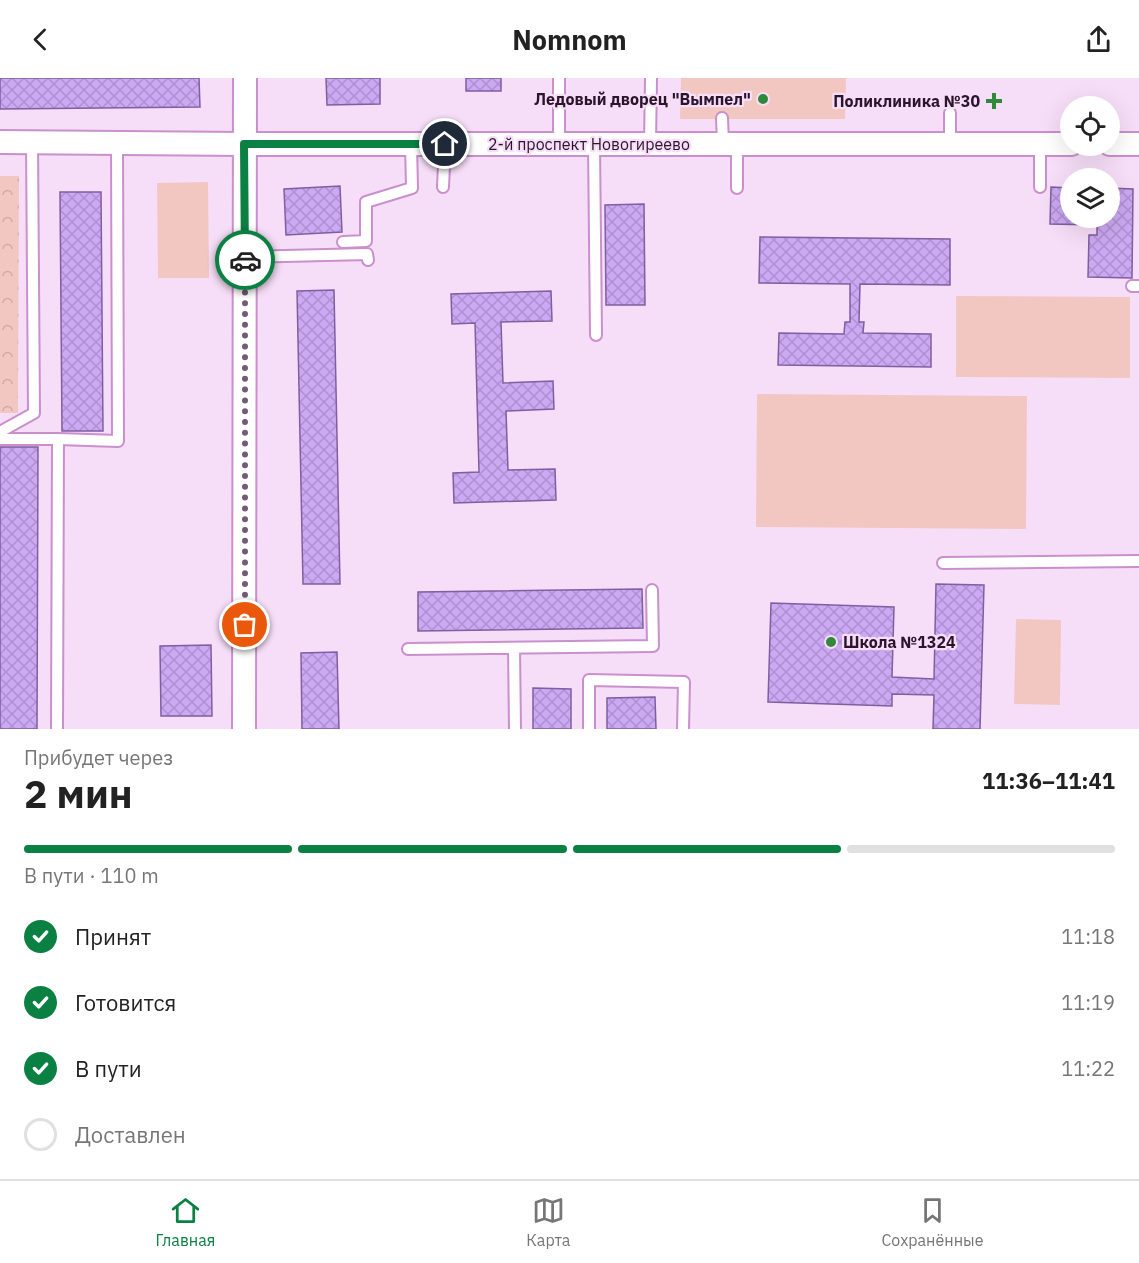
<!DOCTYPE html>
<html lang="ru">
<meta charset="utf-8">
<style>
:root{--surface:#fff;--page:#f6f6f6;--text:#222;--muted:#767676;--line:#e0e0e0;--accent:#0b8043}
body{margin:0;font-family:"IBM Plex Sans",sans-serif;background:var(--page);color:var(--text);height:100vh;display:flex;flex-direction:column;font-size:22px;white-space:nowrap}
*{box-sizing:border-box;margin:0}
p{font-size:20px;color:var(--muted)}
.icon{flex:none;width:33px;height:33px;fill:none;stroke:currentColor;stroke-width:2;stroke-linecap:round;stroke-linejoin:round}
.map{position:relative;height:651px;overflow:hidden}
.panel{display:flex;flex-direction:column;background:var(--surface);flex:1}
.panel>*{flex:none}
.buttons{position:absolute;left:1060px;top:18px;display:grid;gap:12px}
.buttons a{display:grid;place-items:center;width:60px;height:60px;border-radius:50%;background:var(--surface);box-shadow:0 6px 24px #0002;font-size:30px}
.pin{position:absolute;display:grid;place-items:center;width:51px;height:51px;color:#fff;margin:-26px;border:3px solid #fff;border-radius:50%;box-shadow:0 2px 6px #0007}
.courier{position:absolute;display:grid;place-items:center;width:60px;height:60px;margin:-30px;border:4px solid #0b8043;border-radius:50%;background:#fff;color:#222;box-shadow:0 2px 8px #0007}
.summary em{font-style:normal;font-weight:800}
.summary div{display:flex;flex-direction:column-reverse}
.summary{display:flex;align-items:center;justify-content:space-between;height:102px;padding:0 24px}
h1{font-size:39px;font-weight:800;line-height:45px}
.bar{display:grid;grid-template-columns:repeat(4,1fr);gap:9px 6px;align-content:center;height:72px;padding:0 24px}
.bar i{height:8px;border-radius:4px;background:var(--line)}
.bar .on{background:var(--accent)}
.bar p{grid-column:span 4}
ol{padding:0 24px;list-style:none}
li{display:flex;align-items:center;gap:18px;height:66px}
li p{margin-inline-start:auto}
li .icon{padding:6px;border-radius:50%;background:var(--accent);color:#fff;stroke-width:4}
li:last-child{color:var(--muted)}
li i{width:33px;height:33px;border:3px solid var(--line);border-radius:50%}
header{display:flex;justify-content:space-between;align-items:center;height:78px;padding:0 24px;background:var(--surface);font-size:27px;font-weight:800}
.tab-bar{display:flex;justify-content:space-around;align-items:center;height:84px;border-top:2px solid var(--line);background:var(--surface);font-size:16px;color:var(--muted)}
.tab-bar a{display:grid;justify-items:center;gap:3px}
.tab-bar .on{color:var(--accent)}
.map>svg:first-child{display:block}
.green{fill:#f2c7c2}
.forest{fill:url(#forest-crowns)}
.building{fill:url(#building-cross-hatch);stroke:#7f5ea2;stroke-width:1.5}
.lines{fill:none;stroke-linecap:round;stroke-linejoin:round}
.service-casing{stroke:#ca8fcd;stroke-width:14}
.minor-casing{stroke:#ca8fcd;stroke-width:26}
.service{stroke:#fff;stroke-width:10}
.minor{stroke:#fff;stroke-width:22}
.done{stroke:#725b74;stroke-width:6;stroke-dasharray:0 10.8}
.route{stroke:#0b8043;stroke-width:8}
.poi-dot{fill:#308939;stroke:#f7def8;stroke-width:2}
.labels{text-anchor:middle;stroke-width:4.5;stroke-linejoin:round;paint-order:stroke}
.poi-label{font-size:16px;font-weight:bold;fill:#2b152d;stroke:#f7def8;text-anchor:end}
.street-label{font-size:16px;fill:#2b152d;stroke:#f7def8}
</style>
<header><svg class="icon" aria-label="back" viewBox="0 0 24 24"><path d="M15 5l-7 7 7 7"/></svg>Nomnom<svg class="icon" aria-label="share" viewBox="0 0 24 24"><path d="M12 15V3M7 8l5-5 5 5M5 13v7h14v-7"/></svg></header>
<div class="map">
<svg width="1139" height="651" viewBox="0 0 1139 651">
<defs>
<pattern id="forest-crowns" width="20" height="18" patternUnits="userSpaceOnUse" patternTransform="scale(1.5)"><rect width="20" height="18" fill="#f2c7c2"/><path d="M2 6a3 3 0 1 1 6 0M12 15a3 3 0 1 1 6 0" fill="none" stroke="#d0aaa7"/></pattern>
<pattern id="building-cross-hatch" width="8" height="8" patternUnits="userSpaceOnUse" patternTransform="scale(1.5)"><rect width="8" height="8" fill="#cba9f3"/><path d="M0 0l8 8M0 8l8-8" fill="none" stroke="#ae91d1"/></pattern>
</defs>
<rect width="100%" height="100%" fill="#f7def8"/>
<path class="green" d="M681,0h165l-1,41h-165z
M208,104l1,96h-51l-1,-95z
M956,218l174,1v81l-174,-1z
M757,316l270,2 -1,133 -270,-2z
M1016,541l45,1 -1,85 -46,-1z"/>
<path class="forest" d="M0,98h19l-1,237h-18z"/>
<path class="building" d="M0,0h199l1,29 -200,2z
M326,0h54v26l-53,1z
M466,0h35v13h-35z
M340,108l2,46 -56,3 -2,-46z
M1051,109l20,1v30h39v-30l23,1 -1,89 -44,-1 1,-42h8v-10l-47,-1z
M60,114h41l2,239h-41z
M644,126l1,101h-39l-1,-100z
M760,159l190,2v46l-90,-1 -1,38h5l-1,11 68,1v33l-153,-2 1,-32 65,1 1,-12h5v-38l-91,-1z
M334,212l6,294h-37l-6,-293z
M551,213l1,30 -51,1 2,61 50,-2 1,28 -48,2 2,59 47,-1 1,31 -102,3 -1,-30 26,-1 -4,-149 -23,1 -1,-30z
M0,369h38l-1,282h-37z
M936,506l48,1 -4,144h-47l1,-34 -42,-1v12l-124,-4 3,-99 123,4 -2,70 42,2z
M642,511l1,39 -225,3v-39z
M211,567l1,71h-51l-1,-70z
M337,574l2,77h-37l-1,-76z
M533,610l38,1v40h-38z
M655,619l1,32h-49v-31z"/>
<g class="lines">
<defs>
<path id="service" d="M559,0v66
M950,35v31
M722,40l1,26
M594,66l2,191
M650,66l1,-66
M1040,66v43
M443,109l2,-43
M737,110v-44
M343,164l23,-1v-39l46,-14 -1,-44
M245,179l122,-3 1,6
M1132,208h7
M0,354l34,-19 -2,-271
M0,361h58l60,2 -1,-298
M943,485l196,-2
M514,570l1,81
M408,571l245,-3 -1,-56
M57,651l1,-290
M589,651v-49l95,2 -1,47"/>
<path id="minor" d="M0,64l244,2h827
M1110,66h29
M244,651l1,-651"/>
</defs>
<use href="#service" class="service-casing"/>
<use href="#minor" class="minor-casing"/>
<use href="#service" class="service"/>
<use href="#minor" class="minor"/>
</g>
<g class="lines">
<path class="done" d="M245,182v365"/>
<path class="route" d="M245,182l-1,-116h201"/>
</g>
<g class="poi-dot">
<circle cx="763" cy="21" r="6"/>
<path d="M991 14h6v6h6v6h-6v6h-6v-6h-6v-6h6z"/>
<circle cx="831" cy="564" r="6"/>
</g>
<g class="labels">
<g class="poi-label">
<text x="751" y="27">Ледовый дворец "Вымпел"</text>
<text x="980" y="29">Поликлиника №30</text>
<text x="843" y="570" text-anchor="start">Школа №1324</text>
</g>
<g class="street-label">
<text x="589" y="72">2-й проспект Новогиреево</text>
</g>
</g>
</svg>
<div class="buttons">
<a><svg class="icon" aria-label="locate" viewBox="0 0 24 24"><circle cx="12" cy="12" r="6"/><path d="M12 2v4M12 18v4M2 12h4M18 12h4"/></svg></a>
<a><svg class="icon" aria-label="layers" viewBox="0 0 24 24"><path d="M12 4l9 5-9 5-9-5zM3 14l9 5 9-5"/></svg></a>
</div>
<div class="pin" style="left:245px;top:547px;background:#ea580c"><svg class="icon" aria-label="bag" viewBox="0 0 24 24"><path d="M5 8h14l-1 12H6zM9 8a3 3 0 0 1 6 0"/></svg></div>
<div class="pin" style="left:445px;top:66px;background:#1f2937"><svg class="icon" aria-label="home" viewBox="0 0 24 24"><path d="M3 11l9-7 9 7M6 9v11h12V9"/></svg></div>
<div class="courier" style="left:245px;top:182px"><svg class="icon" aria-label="car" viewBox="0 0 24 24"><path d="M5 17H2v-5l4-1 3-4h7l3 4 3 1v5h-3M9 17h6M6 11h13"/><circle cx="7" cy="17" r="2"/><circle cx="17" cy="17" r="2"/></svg></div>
</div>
<section class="panel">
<div class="summary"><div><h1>2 мин</h1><p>Прибудет через</p></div><em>11:36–11:41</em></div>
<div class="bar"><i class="on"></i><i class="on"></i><i class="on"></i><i></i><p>В пути · 110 m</p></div>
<ol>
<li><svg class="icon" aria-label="check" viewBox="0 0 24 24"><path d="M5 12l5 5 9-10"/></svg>Принят<p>11:18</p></li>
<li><svg class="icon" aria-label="check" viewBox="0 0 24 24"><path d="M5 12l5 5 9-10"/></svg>Готовится<p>11:19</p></li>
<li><svg class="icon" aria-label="check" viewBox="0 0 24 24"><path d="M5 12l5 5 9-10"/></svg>В пути<p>11:22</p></li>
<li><i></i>Доставлен</li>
</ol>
</section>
<nav class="tab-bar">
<a class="on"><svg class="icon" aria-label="home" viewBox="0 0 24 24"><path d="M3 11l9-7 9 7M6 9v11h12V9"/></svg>Главная</a>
<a><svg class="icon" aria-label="map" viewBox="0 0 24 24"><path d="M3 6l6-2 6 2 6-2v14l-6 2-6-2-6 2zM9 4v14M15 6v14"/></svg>Карта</a>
<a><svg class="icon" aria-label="saved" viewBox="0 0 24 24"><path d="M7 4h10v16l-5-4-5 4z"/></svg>Сохранённые</a>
</nav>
